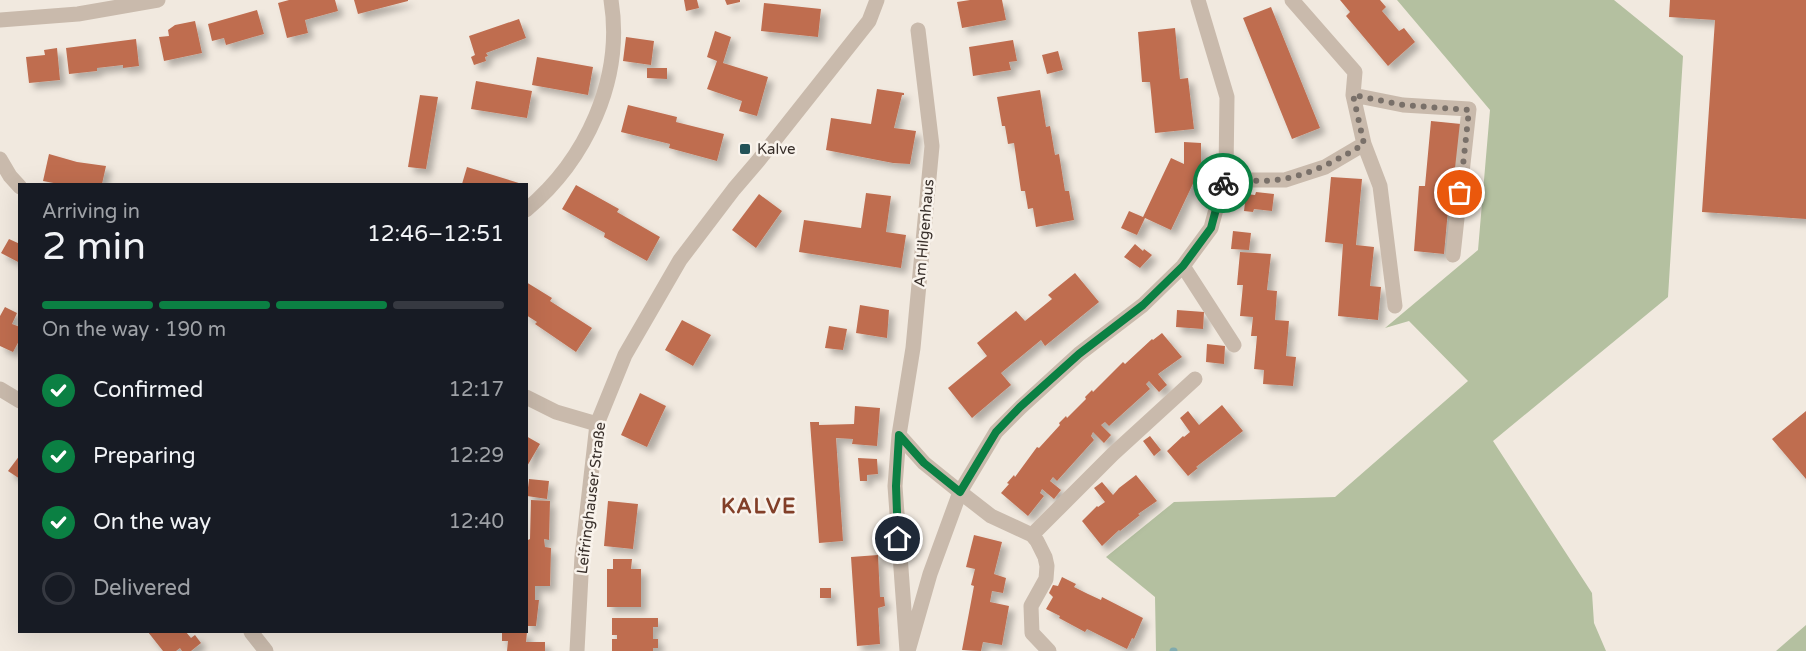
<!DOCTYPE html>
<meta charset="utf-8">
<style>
:root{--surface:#171b24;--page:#20242c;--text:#f1f3f6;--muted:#9ea1a6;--line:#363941;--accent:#0b8043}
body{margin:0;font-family:"Varela Round",sans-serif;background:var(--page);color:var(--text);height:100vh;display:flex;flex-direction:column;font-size:22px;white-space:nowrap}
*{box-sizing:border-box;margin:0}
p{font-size:20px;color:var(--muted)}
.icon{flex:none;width:33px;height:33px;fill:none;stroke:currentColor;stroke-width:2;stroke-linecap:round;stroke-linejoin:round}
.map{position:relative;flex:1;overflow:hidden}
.drawer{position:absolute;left:18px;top:183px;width:510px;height:450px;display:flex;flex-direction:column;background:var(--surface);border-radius:0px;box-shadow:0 6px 24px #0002}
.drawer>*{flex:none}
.pin{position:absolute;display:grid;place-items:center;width:51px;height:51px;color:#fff;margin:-26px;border:3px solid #fff;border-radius:50%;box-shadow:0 2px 6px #0007}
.courier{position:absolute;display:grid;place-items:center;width:60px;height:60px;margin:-30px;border:4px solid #0b8043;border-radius:50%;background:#fff;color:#222;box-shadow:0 2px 8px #0007}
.summary em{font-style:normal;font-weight:600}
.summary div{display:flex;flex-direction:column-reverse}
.summary{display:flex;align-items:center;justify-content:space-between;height:102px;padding:0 24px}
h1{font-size:39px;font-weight:600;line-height:45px}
.bar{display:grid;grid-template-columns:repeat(4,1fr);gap:9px 6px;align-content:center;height:72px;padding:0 24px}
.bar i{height:8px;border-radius:4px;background:var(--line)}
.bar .on{background:var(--accent)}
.bar p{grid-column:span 4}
ol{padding:0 24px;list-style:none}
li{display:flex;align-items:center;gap:18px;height:66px}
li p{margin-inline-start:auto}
li .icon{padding:6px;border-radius:50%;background:var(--accent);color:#fff;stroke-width:4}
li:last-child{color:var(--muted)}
li i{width:33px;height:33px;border:3px solid var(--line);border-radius:50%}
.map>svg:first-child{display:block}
.green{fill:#b4c0a0}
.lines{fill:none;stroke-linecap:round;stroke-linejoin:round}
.stream{stroke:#80aaad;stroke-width:7}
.building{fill:#bf6d50;filter:url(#shadow)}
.minor{stroke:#c9baac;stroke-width:15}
.done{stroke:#797069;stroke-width:6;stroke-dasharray:0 10.8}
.route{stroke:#0b8043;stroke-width:8}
.poi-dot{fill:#225257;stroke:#f9f3ec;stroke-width:2}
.labels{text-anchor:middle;stroke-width:5;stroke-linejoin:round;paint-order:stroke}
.poi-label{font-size:15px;fill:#382f2a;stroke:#f9f3ec;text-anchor:start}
.street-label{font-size:15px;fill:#382f2a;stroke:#f9f3ec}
.district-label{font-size:21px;font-weight:bold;letter-spacing:1.5px;fill:#823f28;stroke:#f9f3ec}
</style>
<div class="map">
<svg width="1806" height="651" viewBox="0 0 1806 651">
<defs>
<filter id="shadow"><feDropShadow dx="5.5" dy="5.5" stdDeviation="3" flood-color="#0004"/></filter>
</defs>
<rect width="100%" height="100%" fill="#f1e9df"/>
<path class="green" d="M1397,0h217l69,56 -15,241 -175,144 99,152 2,30 12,28h-450l-1,-54 -49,-40 68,-55 161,-5 133,-116 -59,-60 -24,7 93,-78 12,-140z
M1806,625v26h-30z"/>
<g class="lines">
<path class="stream" d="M1173,651h1"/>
</g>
<path class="building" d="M289,0h46l3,11 -33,9 3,13 -21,5 -9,-35z
M354,0h54v1l-50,13z
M684,0h13l2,8 -13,3z
M725,0h15v2l-13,3z
M970,0h32l4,20 -44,8 -5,-26z
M1340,0h40l6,7 -4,4 17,20 5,-3 11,14 -27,24 -42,-50 4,-4z
M1670,0h136v219l-104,-7 13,-192 -46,-3z
M764,3l57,6 -3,28 -57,-6z
M1271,7l49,121 -28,11 -49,-121z
M257,10l7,24 -38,11 -2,-7 -12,3 -4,-17z
M519,19l7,19 -40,15 2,3 -3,1 1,4 -12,4 -3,-8 4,-2 -6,-19z
M195,21l7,32 -38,8 -5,-24 10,-1 -1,-6 7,-5z
M1175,28l5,51 8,-1 6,51 -39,4 -5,-51h-8l-4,-50z
M715,31l16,6 -8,26 45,14 -11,39 -18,-5 3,-10 -35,-12 10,-28 -10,-4z
M626,37l28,4 -3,24 -28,-4z
M136,39l3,27 -16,2v-3l-26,3v3l-28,3 -3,-26z
M1013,40l4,21 -8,1 2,8 -38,6 -4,-29z
M57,48l3,32 -31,3 -3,-26 19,-2 -1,-5z
M1058,51l5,19 -16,4 -5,-19z
M537,57l56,10 -5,28 -56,-10z
M647,68h20v11l-20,-1z
M476,81l56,10 -5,27 -56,-9z
M877,89l27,4v2h-2l-8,33 22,3 -6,33 -17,-1 -67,-13 5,-32 40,6z
M1040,90l6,37 4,-1 5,29 4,-1 6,37h4l5,29 -38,7 -3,-19 -5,1 -3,-18h-4l-7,-48 -6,1 -3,-18h-3l-5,-29z
M420,95l18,2 -12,72 -18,-2z
M628,105l49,12 -1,5 48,12 -7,27 -48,-13 1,-4 -49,-12z
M1431,121l30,3 -6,65 -5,-1 -6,66 -30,-3 5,-65h6z
M1184,142l17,1v19l-2,9 -28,59 -26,-12 -8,17 -16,-7 8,-17 14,6 28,-59 13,6z
M49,154l28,8 29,4 -4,18h-43l-16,-3z
M467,167l55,17h-60z
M1331,177l31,2 -6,66 18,2 -4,39 11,1 -3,33 -40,-4 5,-72 -18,-2z
M576,185l43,24 -2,3 43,25 -13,24 -43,-24 1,-4 -43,-24z
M1256,192l18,2 -2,17 -18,-2 -1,3 -9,-1 2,-17 9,1z
M866,193l25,3 -5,36 20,3 -5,33 -102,-16 5,-32 57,8z
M759,194l23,17 -26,37 -24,-18z
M1233,231l18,2 -2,17 -18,-1z
M9,239l11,5v19l-19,-10z
M1135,244l8,7 1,-2 8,6 -12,13 -16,-11z
M1240,252l31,2 -4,36 10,1 -2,29 14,1 -3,35 10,1 -3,29 -30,-2 1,-14 -10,-1 3,-33h-6l2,-19 -13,-1 3,-31h-6z
M1075,273l24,29 -54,44 -4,-6 -40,33 10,12 -39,33 -24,-30 39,-32 -10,-13 39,-32 9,10 27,-22 -4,-4z
M526,282l26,16 -2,3 42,27 -16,24 -41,-28 2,-2 -11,-7z
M860,305l29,5 -2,28 -31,-5z
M5,307l12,6 -5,11 8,3v12l-7,13 -13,-6v-30z
M1177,310l27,2 -1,17 -27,-2z
M682,320l29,15 -18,31 -28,-16z
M829,326l18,3 -4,21 -18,-2z
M1162,333l20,24 -24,17 9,11 -8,7 -10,-11 -3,3 4,5 -41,37 -4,-4 -4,3 10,10 -7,8 -11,-11 -2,4 3,4 -37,41 -4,-4 -3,4 11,9 -7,9 -12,-10 -2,4 4,3 -16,20 -27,-23 8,-9 -2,-1 7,-8 1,2 22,-30 2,1 21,-23 -1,-2 7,-7 1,2 19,-19 -1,-2 7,-7 1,2 30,-30 2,2 27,-25 1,1z
M1207,344l18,2 -1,18 -18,-2z
M640,393l26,13 -19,41 -26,-12z
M1222,405l21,26 -47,36 2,1 -10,8 -21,-25 16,-15 1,1 6,-5 -10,-14 8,-7 11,14z
M855,406l25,2 -3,38 -25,-2 1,-5 -17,-1 7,103 -24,2 -9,-121h9v3l35,-1z
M1806,411v68l-34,-40z
M526,436l14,8 -14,24z
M1150,436l11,14 -7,6 -11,-15z
M20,455v24l-12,-8z
M858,458l19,1 1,15 -11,1v6h-7z
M1136,475l21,26 -19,13 2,1 -20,16 -1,-1 -17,16 -20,-25 15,-15 1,1 7,-5 -11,-14 8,-6 11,13 6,-7z
M529,479l20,2 -2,18 -20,-3z
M531,500l19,1 -1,39 -5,-1 1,8 6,1 -1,38h-15v14h4l-3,26h-10v-85l4,-2z
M608,501l30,3 -5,45 -29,-3z
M974,535l28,7 -8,32 12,4 -3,15 -11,-2 -2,11 19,4 -7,39 -19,-3 -2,9 -19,-1 12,-64 -3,-1 4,-16 -9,-2z
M878,555l2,42h4l1,9 -7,2 2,36 -23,2 -6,-89z
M613,559h19l-1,10h10v38h-34v-38h6z
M1062,577l14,7 -2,3 14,7 13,6 1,-3 41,21 -9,21 -2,-1 -5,11 -40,-20 -2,3 -26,-14 1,-2 -14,-7 7,-12 -4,-4 4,-8 5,1z
M820,588h11v10h-11z
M612,618h46v9h-5v12h5v9h-5v3h-41v-12h5v-4h-5z
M148,632h38l5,6 4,-3 6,8 -10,8h-9l-2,-3 -4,3h-13z
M502,632h25l-1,10h19v9h-38l1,-10h-6z"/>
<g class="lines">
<path class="minor" d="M0,20l78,-6 80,-14
M1353,95l50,10 66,4 -16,146
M1364,144l16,42 15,120
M0,159l10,17 10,11
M1226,172l19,8h40l40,-13 39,-23 -11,-49 2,-23 -63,-72
M526,210c60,-50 98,-131 85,-210
M1183,266l51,79
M0,389l20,12
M526,397l30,15 41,12
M899,435l14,-87 19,-202 -14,-116
M1032,535l81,-81 82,-75
M251,632l15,19
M577,651l5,-95 15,-132 28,-69 55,-95 54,-71 24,-28 111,-140 8,-21
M907,651l-12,-165 4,-51 25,28 36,29 -30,82 -22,77
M1049,651l-17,-18 -1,-27 15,-27 1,-13 -2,-9 -8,-16 -5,-6 -41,-19 -31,-24 36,-60 25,-25 58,-53 64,-49 40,-39 28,-38 15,-56 1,-75 -29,-97"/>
</g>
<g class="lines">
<path class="done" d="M1223,183l3,-11c7,3 14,8 21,8 44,5 81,-14 117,-36l-11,-49 50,10 66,5 -9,83"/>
<path class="route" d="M898,539l-2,-53 3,-51 25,28 36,29 36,-60 24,-25 59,-53 64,-49 40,-39 28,-38 12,-45"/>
</g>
<rect class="poi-dot" x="739" y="143" width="12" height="12" rx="3"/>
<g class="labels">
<g class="poi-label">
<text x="757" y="154">Kalve</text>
</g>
<g class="street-label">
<text transform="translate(924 233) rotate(-85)" y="5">Am Hilgenhaus</text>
<text transform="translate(591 498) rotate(-83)" y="5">Leifringhauser Straße</text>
</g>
<g class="district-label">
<text x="759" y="513">KALVE</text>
</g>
</g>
</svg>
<div class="pin" style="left:1460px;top:193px;background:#ea580c"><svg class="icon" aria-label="bag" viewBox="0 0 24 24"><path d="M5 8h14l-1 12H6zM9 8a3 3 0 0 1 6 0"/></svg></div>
<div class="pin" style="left:898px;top:539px;background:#1f2937"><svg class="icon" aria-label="home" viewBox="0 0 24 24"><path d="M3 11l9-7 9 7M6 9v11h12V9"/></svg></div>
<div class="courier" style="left:1223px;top:183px"><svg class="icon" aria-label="bike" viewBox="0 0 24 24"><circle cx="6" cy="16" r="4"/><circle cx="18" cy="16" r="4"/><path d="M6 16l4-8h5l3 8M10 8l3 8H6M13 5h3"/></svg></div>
<section class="drawer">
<div class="summary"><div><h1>2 min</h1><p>Arriving in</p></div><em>12:46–12:51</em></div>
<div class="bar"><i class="on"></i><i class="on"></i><i class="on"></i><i></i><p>On the way · 190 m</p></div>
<ol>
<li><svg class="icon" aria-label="check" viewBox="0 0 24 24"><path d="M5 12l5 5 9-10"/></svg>Confirmed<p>12:17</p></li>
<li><svg class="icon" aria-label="check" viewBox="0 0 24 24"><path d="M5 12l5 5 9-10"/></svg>Preparing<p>12:29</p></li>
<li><svg class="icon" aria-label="check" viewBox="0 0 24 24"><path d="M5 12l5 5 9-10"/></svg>On the way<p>12:40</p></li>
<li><i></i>Delivered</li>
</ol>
</section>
</div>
